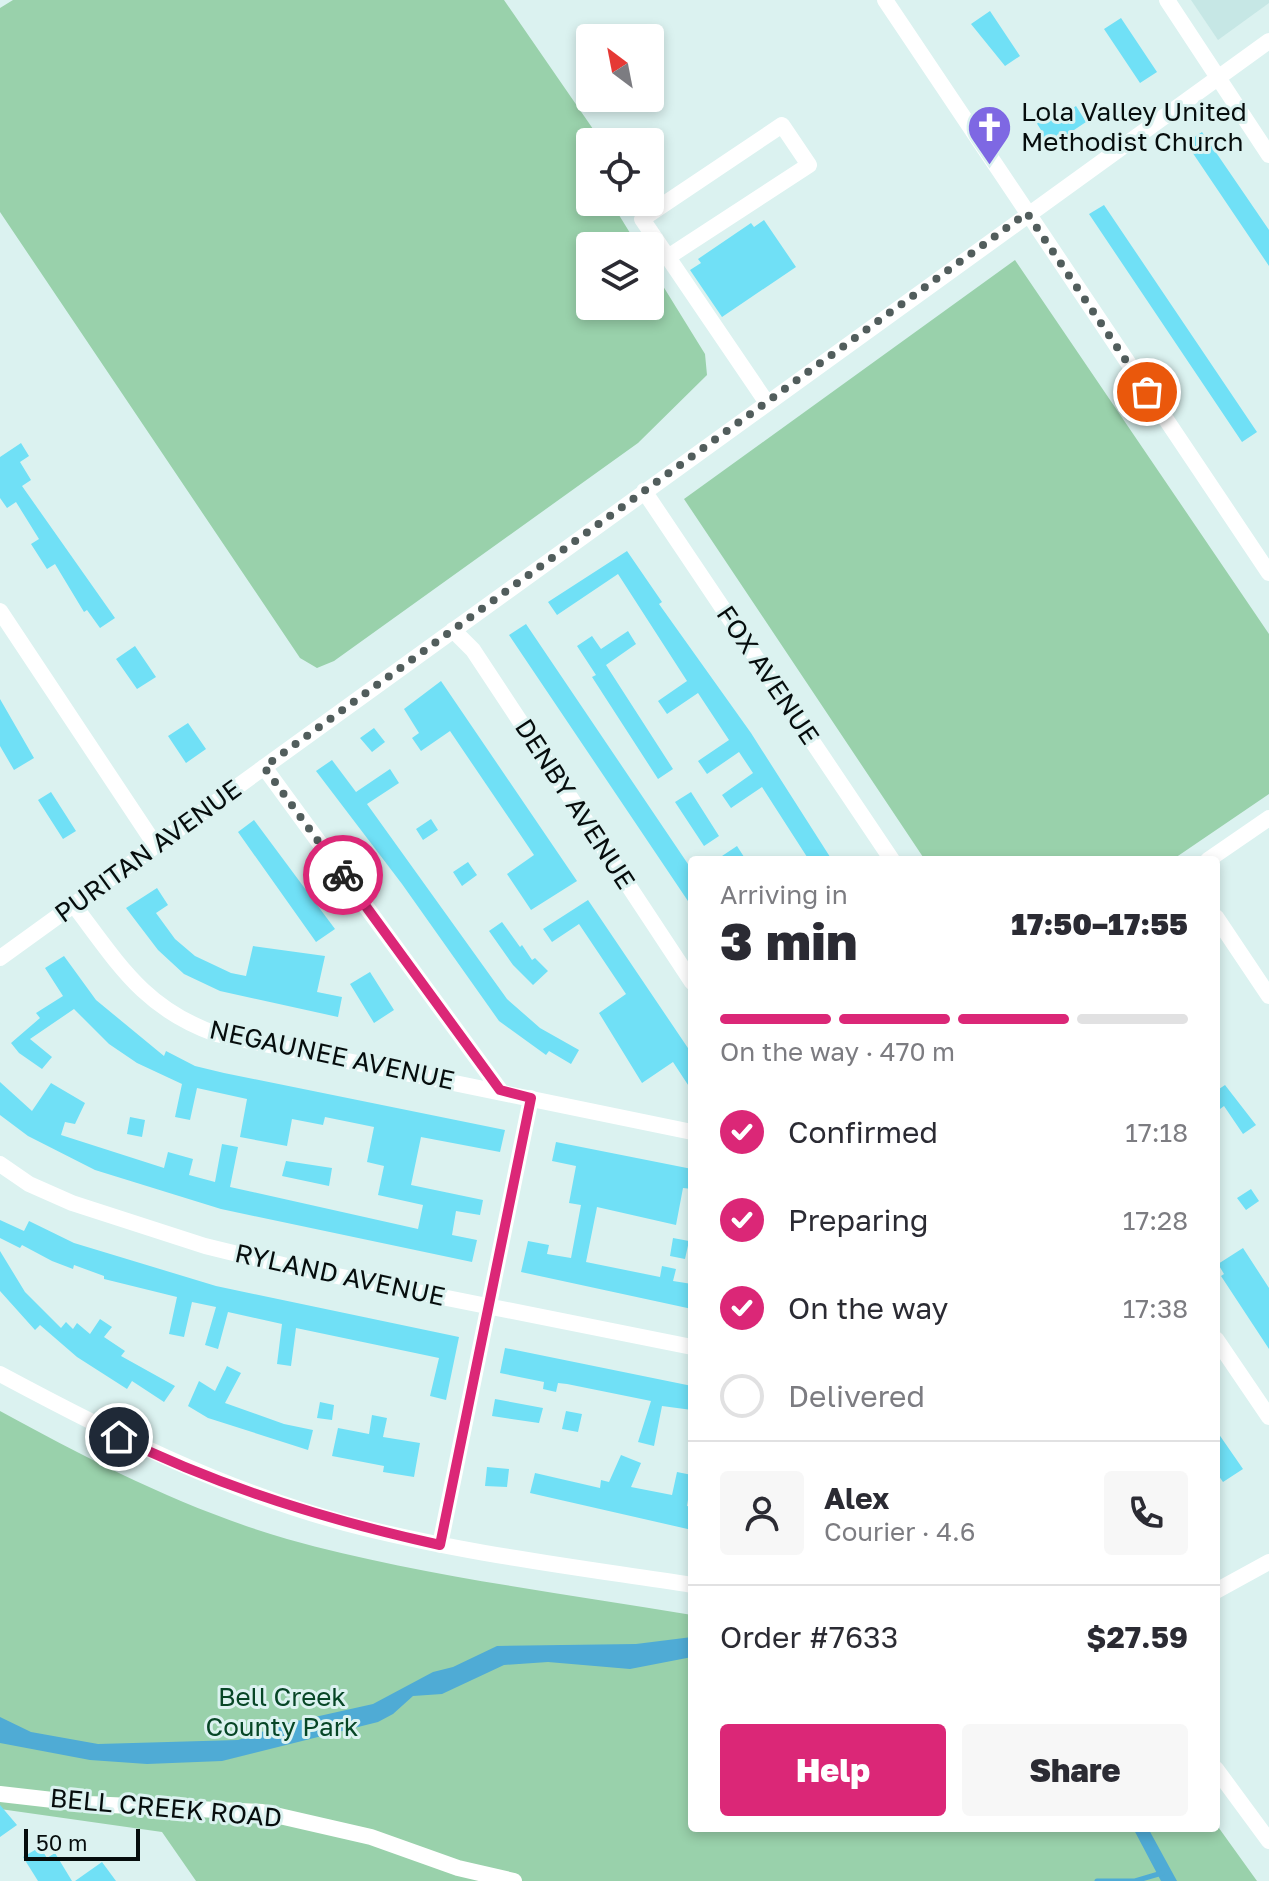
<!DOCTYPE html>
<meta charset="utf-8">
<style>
:root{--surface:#fff;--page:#f7f7f7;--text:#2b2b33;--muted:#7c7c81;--line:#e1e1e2;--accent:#db2777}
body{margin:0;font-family:"Golos Text",sans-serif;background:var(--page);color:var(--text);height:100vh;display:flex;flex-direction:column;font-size:30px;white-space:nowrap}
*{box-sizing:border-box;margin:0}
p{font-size:26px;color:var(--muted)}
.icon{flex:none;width:44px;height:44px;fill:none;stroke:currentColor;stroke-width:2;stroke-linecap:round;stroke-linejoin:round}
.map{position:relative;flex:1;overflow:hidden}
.details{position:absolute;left:688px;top:856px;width:532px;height:976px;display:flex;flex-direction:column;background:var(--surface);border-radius:8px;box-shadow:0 4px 12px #0003}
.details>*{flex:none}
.needle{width:52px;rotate:328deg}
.fabs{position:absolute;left:576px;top:24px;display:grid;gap:16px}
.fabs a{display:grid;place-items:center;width:88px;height:88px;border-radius:8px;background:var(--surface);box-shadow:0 4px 12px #0003;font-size:40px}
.scale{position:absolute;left:24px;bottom:20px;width:116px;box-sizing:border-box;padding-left:8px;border:4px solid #060d0d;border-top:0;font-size:22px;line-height:28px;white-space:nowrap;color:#060d0d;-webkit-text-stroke:6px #dbf2f0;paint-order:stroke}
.pin{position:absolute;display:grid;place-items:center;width:68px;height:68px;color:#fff;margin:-34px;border:4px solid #fff;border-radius:50%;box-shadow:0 2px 8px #0007}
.courier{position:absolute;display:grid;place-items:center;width:80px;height:80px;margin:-40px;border:6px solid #db2777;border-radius:50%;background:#fff;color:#222;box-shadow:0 2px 10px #0007}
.headline em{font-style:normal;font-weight:800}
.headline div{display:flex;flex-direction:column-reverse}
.headline{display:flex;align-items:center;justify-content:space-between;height:136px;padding:0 32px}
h1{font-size:52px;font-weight:800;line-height:60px}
.bar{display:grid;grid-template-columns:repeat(4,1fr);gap:12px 8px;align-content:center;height:96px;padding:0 32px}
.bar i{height:10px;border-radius:6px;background:var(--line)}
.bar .active{background:var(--accent)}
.bar p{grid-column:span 4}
.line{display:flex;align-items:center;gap:20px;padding:0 32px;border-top:2px solid var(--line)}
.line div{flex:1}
.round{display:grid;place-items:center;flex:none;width:84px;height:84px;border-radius:8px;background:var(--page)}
ol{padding:0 32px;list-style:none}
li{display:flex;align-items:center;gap:24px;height:88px}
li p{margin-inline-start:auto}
li .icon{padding:8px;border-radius:50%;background:var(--accent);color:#fff;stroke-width:4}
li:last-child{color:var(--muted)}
li i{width:44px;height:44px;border:4px solid var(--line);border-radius:50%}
.primary-button{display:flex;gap:16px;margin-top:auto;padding:16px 32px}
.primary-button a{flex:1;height:92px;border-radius:8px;background:var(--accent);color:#fff;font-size:32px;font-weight:800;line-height:92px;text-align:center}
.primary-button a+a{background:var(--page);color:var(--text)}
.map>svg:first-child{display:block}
.built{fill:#c6e7e5}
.green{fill:#99d1ab}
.water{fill:#4fabd5}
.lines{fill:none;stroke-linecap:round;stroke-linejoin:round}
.stream{stroke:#4fabd5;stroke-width:5}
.building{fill:#70e0f6}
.minor{stroke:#fff;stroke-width:16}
.done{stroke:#515d5c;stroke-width:8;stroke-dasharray:0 14.4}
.route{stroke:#db2777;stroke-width:10}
.labels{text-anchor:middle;stroke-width:6;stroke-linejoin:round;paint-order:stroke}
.poi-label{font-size:26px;fill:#060d0d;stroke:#dbf2f0;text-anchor:start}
.street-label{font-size:26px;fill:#060d0d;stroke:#dbf2f0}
.park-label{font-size:26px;fill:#074626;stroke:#dbf2f0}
</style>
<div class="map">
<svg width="1269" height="1881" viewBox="0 0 1269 1881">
<rect width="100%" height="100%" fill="#dbf2f0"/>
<path class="built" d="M1191,0h78v3l-51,37z"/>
<path class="green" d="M13,0h491l98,142h-12v60h21l27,44h-48v60h60v-41l55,89 2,21 -69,68 -304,218 -17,7 -17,-10 -300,-446v-204z
M1015,260l254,374v160l-97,66h-247l-241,-361z
M0,1411c91,50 187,99 287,128 133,37 269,53 405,76v213h524v-4l41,57h-1061l-34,-49 -162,-23z"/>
<path class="water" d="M692,1637v20l-62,12 -82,-7 -44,3 -62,29 -29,2 -20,18 -15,8 -156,39 -75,3 -57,-4 -90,-17v-26l31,15 67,12 140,-4 50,-17 85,-19 60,-32 20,-5 44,-21 139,-2z
M1133,1828h15l29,53h-16z"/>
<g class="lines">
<path class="stream" d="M1097,1881h38l27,-8"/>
</g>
<path class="building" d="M990,11l30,45 -15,10 -34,-42z
M1121,18l36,54 -17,11 -36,-54z
M1076,106l10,16 -18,12 3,4 -20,14 -13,-20 3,-2 -5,-8 17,-11 4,8z
M1202,132l67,98v36l-83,-123z
M1104,205l153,227 -15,10 -153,-228z
M764,220l32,47 -74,50 -32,-47 11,-7 -3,-4 53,-36 3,4z
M21,443l8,13 -9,6 11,18 -9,6 93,132 -15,10 -13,-18 -3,2 -29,-48 -8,5 -16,-25 8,-5 -23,-37 -9,6 -7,-10v-41z
M627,551l35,51 -3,2 92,129 81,127h-23l-47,-73 -31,21 -9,-13 31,-22 -14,-21 -32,22 -9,-13 31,-21 -31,-47 -31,21 -9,-13 29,-20 -69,-107 -61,41 -9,-13z
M526,624l166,246v37l-183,-272z
M628,631l8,13 -30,21 67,104 -15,10 -66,-102 4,-2 -19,-29 15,-10 9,13z
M135,646l21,31 -19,12 -21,-30z
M441,681l136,200 -46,29 -24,-36 27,-19 -84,-124 -29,20 -9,-13 7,-5 -15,-24z
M0,699l34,59 -20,12 -14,-24z
M188,723l18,26 -20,14 -18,-27z
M374,728l11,14 -13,10 -12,-14z
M332,760l24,32 34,-23 9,14 -32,21 140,195 33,29 39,22 -8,14 -22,-13 -3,4 -47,-34 -97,-137 -86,-113z
M51,792l25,39 -13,8 -25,-39z
M691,792l28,44 -15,10 -29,-44z
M431,819l7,11 -15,10 -7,-11z
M254,820l81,109 -19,13 -78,-110z
M737,846l9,14h-30z
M468,862l9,13 -15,11 -9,-14z
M157,888l11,17 -12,8 19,26 20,17 36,17 15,3 7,-30 72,10 -8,36 25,5 -4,20 -118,-26 -36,-17 -26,-24 -32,-42z
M588,900l104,154v37l-19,-29 -31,21 -43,-70 27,-19 -47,-70 -27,18 -9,-13z
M502,922l18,25 2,-2 10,15 3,-2 13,13 -15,14 -20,-20 -24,-34z
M64,956l32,44 68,56 2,-5 29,15 29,7 281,57 -5,22 -79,-15 -10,48 72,15 -3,15 -24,-4 -4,24 25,5 -5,22 -251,-53 -126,-39 -67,-34 -28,-21v-33l32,29 19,-28 34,20 -10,21 -10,-2 -4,13 103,33 4,-16 25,7 -4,16 26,7 7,-38 16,3 -8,40 188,42 5,-24 -45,-10 6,-29 -17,-4 7,-35 -49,-10 -2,8 -31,-6 -5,27 -47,-9 7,-38 -50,-11 -7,32 -15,-3 7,-33 -45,-21 -28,-19 -35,-35 -44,30 22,18 -10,12 -23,-16 -8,-10 29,-25 -4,-5 27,-17 -18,-28z
M370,972l24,38 -20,13 -24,-39z
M1225,1085l31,40 -13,9 -19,-28 -4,3 -4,-7v-11z
M130,1117l15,3 -3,17 -15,-3z
M556,1142l136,27v20l-9,-1 -7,37 -79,-18 -11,55 74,15 2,-11 14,3 -3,12 19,3v25l-171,-37 7,-31 21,4 -2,9 24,4 10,-53 -12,-2 7,-37 -24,-5z
M286,1161l46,7 -3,18 -47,-10z
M1251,1189l8,12 -13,9 -9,-12z
M0,1220l24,11 5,-10 45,22 142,43 243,51 -13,63 -16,-4 9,-38 -143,-30 -5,38 -14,-2 5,-40 -54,-12 -10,37 -13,-4 11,-38 -24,-5 -8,35 -15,-3 8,-37 -73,-18v-3l-30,-11 -1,4 -21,-8 -30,-16 -2,3 -20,-10z
M673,1238l16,3 -4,18 -15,-3z
M1243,1248l26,40v61l-48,-73 3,-2 -6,-10z
M0,1251l25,41 36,36 5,-6 7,7 4,-6 13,11 10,-15 12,8 -8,10 21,14 -4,5 54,30 -11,16 -32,-21 -5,8 -50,-32 -37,-32 -5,5 -35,-39z
M505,1348l187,38v24l-30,-4 -8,40 -16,-4 13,-41 -84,-17 -9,-1 -2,9 -13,-3 1,-7 -44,-9z
M227,1366l14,7 -16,30 59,21 29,6 -5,20 -100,-32 -20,-12 11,-25 16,10z
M495,1399l48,9 -4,15 -47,-7z
M320,1402l14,3 -2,15 -15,-2z
M566,1411l16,3 -4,18 -16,-3z
M372,1415l15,3 -4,19 37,6 -6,34 -31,-5 1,-6 -52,-10 6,-28 31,6z
M1216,1430l27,39 -20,13 -7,-10z
M621,1455l20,8 -10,24 41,8 5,-23 15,3 -5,31 5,1v23l-162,-37 5,-20 65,15 1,-8 8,2z
M487,1467l22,2 -2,18 -22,-1z
M0,1805l17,20 -17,12z
M40,1847l7,11 8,-5 17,28h-34l-15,-24z
M102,1862l14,19h-41z"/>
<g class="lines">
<path class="minor" d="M885,0l384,573
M1167,0l102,155
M668,257l141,-92 -27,-40 -140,94 125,184
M644,491l248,369
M0,611l156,235
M453,630l20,20 219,332
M264,767l236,323
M1208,860l61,-42
M73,904c45,59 70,104 143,130l476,98
M1216,917l53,79
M0,958l1269,-917
M0,1164l29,20 43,19 133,43 82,20 405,81
M1216,1339l53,78
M0,1374c110,59 223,116 345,149 114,30 231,44 347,62
M440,1545l91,-447
M1216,1591l53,-29
M1216,1769l53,72
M0,1794l88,10 174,8 109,25 87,31 56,13"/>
</g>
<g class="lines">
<path class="done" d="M343,875l-79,-108 763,-554 120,179"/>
<path class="route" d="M119,1437c100,50 212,84 321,108l91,-447 -31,-8 -157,-215"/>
</g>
<defs>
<symbol id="church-pin" viewBox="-11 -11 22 30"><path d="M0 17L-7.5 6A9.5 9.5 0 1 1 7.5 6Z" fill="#7e68e3" stroke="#dbf2f0"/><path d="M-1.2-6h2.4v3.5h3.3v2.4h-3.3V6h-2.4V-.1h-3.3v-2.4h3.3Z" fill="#fff"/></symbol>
</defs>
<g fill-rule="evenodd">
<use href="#church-pin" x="964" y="102" width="51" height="69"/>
</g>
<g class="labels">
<g class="poi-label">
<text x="1021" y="121">Lola Valley United<tspan x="1021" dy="30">Methodist Church</tspan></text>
</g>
<g class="street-label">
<text transform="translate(768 675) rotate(56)" y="9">FOX AVENUE</text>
<text transform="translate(575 804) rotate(57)" y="9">DENBY AVENUE</text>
<text transform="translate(148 851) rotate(-36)" y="9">PURITAN AVENUE</text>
<text transform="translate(332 1055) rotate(12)" y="9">NEGAUNEE AVENUE</text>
<text transform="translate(340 1275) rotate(12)" y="9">RYLAND AVENUE</text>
<text transform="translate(166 1808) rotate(5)" y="9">BELL CREEK ROAD</text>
</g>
<g class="park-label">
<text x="282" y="1706">Bell Creek<tspan x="282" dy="30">County Park</tspan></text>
</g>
</g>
</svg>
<div class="fabs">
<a><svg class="needle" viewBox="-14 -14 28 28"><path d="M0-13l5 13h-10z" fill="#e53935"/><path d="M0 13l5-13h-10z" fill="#7c7c81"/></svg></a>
<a><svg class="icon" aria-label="locate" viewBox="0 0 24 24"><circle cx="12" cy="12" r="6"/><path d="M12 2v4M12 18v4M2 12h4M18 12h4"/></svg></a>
<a><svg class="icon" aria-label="layers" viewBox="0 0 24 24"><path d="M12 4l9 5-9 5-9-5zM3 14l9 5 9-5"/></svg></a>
</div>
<div class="scale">50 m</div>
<div class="pin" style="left:1147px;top:392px;background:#ea580c"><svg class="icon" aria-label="bag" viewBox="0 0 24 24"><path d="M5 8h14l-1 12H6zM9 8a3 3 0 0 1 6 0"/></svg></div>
<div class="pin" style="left:119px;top:1437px;background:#1f2937"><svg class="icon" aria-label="home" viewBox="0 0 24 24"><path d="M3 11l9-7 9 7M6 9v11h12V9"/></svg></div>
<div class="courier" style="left:343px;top:875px"><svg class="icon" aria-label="bike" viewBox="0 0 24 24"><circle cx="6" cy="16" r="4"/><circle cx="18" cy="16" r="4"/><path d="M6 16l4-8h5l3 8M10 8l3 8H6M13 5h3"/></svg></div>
<section class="details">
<div class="headline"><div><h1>3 min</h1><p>Arriving in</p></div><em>17:50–17:55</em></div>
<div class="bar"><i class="active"></i><i class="active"></i><i class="active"></i><i></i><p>On the way · 470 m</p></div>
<ol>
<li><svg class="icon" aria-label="check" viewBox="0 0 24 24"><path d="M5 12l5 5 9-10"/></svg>Confirmed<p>17:18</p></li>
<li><svg class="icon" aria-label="check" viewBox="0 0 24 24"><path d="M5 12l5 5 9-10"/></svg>Preparing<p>17:28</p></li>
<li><svg class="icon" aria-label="check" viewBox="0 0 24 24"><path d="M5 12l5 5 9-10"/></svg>On the way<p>17:38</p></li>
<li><i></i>Delivered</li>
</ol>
<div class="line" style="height:144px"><a class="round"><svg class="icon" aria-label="person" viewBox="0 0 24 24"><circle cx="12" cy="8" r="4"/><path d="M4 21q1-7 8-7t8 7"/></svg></a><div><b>Alex</b><p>Courier · 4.6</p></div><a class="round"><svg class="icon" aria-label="phone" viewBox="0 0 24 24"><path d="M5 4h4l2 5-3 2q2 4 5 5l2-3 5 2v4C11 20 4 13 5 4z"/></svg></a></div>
<div class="line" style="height:104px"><div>Order #7633</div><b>$27.59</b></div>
<div class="primary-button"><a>Help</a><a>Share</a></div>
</section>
</div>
